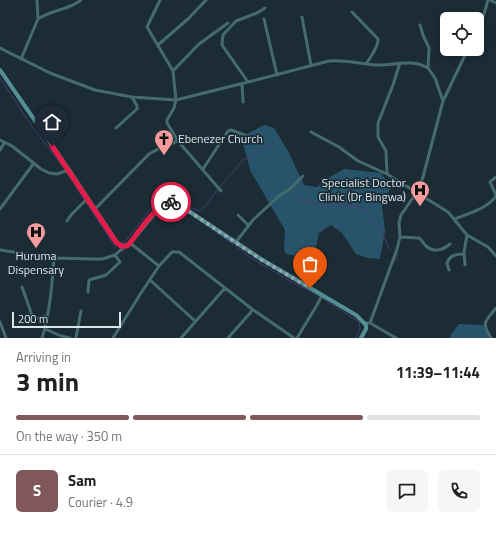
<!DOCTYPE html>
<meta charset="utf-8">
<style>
:root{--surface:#fff;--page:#f6f6f6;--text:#202124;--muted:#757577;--line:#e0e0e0;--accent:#80585a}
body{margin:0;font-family:"Titillium Web",sans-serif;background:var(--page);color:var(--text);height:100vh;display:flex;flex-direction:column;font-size:15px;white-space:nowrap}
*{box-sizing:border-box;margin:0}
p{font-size:13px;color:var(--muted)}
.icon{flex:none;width:22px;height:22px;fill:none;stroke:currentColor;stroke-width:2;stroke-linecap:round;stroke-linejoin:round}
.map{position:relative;height:338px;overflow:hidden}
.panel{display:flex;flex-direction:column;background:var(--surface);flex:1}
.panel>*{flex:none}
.controls{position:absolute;left:440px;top:12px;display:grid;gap:8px}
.controls a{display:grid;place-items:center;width:44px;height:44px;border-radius:6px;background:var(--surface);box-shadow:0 2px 10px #0003;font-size:20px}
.scale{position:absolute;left:12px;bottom:10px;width:109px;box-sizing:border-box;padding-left:4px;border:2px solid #dbe6ec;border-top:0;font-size:11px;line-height:14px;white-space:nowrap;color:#dbe6ec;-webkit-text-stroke:3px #1b2c35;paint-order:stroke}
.pin{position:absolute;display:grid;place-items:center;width:34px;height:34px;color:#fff;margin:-41px -17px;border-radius:50% 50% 50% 0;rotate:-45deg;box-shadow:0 0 4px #0007}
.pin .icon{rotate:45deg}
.courier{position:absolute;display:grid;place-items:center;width:40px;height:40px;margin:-20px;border:3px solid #e11d48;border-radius:50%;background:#fff;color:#222;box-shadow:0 1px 5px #0007}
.summary em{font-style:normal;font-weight:700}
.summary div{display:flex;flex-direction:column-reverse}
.summary{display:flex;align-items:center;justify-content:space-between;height:68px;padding:0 16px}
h1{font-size:26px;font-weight:700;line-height:30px}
.bar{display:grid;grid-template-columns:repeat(4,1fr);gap:6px 4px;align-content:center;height:48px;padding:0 16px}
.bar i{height:5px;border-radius:3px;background:var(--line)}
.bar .selected{background:var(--accent)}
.bar p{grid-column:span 4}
.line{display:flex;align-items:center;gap:10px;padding:0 16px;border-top:1px solid var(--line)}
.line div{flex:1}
.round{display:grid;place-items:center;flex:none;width:42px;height:42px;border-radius:6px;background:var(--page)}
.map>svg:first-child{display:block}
.green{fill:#27546a}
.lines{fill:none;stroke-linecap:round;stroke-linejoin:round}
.stream{stroke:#463b74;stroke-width:1}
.minor{stroke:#466b6d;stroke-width:3}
.secondary{stroke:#529094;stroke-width:4}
.done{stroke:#98a5ac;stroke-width:4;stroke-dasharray:0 7.2}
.route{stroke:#e11d48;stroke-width:5}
.labels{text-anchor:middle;stroke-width:3.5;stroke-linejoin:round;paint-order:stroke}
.poi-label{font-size:12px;fill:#dbe6ec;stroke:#1b2c35;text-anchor:start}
</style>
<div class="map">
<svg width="496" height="338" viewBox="0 0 496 338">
<rect width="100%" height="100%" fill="#1b2c35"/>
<path class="green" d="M264,125l10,3 15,25 15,32 13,2 13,-10 14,-8 37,4 10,14 -9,20 3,24 -5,28 -12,-1 -12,-4 -14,-21 -11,-8 -12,8 -4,19 -10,5 -19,-3 -2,-5 1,-19 -34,-58 -10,-35z
M459,324l24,1 6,13h-39l1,-4z"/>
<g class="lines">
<path class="stream" d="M0,78l33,50 28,36 55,84
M33,114l5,7
M41,125l17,26
M220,187l22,-26 32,-19
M293,196l10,2 10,5 46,3 8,6 13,16 10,22
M158,199l11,-2 22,11 10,3 17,-22
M166,206l17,4 12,7
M201,221l33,24 14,11 37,22 34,18
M119,242l5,1 32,-41
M121,252l7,-5
M393,264l5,-9 -2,-1
M322,298l37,24 1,7 -4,9"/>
<path class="minor" d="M37,0l1,19
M160,0l-13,27 26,44 3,29 -2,8 -7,12v3l11,18 43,50
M490,0l6,3
M352,12l26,27c1,7 -8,19 -12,25
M302,17l9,48
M264,19l13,56
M420,25l3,10 6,13 -1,20
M477,28l7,-14 4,-14
M158,45l31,-27 17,-18
M0,48l50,25 45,17 37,7 44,3 72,-18 81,-21c14,-2 32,3 47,4 17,1 36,-7 52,3l7,10 8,23
M21,59l17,-40c13,-9 31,-9 43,-19
M400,63l-7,22 -15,38v14l8,14 1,23 61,38 19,23 21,12 8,9
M173,71l26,-27 29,-21
M248,82l-26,-37 1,-10 13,-14 21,-8 8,-5
M242,84l1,18
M116,128l21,-19v-3l-5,-9
M311,132l28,15 19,14 29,13
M0,140l12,6 29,23 8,4 8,1 12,-4
M0,150l4,-7
M203,169l25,-38 3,-1 19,7
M496,177l-6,5 6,13
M0,209l34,-46
M95,209l54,-55 13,-7 16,-6
M238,215l10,10
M455,219c14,-6 32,-10 41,-23
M67,221l4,-6 17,-17
M400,237l19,1c3,2 4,5 7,8 8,7 17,4 24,-2
M236,242l17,-22 26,-24 12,-8 12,-12
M130,243l29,23
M0,250l54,8 40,1h8l13,-4 9,-8
M465,265l-1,-13 3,-17
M449,270l-2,-7c3,-8 9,-9 17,-9
M150,280l45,41
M22,287l11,31 2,1 12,-3
M88,292l1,-12 17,-5 14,-13 -5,-7
M252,309l42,29
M0,322l6,16
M365,323h5l26,15
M370,323l27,-74 3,-12 -1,-14 2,-8 16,-23 6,-15 20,-76 25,-52
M45,329l16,7 9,2
M42,338c8,-26 10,-53 12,-80
M76,338l5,-27
M113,338l28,-45 18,-27 13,-14h7l73,57 -1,3 -23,26
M181,338l44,-50
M297,338l20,-33 5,-10
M491,338c-10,-16 -6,-16 5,-30"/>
<path class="secondary" d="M0,70l69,100 49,74c5,3 8,3 12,-1l29,-35c7,-5 10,-7 19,-4l83,55 95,56 10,10v4l-5,9"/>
</g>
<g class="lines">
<path class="done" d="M171,202l7,2 82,55 50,29"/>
<path class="route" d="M52,146l64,96 5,4h6l3,-3c9,-11 26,-39 41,-41"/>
</g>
<defs>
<symbol id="church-pin" viewBox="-11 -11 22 30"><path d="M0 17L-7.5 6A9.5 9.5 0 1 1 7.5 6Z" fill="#f59b9c" stroke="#1b2c35"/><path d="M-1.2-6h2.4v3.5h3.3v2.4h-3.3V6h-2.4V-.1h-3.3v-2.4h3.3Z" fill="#111"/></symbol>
<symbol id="hospital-pin" viewBox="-11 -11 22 30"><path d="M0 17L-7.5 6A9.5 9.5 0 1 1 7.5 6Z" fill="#f59b9c" stroke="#1b2c35"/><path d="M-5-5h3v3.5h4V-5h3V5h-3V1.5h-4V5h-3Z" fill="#111"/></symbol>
</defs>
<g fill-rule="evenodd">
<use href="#church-pin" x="153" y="128" width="22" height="30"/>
<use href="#hospital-pin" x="409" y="179" width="22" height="30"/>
<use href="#hospital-pin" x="25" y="221" width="22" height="30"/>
</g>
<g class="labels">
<g class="poi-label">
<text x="178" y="143">Ebenezer Church</text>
<text x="406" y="187" text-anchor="end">Specialist Doctor<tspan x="406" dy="14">Clinic (Dr Bingwa)</tspan></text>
<text x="36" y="260" text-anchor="middle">Huruma<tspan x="36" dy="14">Dispensary</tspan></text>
</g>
</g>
</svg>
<div class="controls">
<a><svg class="icon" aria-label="locate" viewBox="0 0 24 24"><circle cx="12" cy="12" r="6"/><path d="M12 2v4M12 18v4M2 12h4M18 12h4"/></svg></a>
</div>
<div class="scale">200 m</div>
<div class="pin" style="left:310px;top:288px;background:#ea580c"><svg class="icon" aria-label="bag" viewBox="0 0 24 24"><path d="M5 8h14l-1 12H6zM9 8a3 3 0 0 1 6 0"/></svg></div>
<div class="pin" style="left:52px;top:146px;background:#1f2937"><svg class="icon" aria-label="home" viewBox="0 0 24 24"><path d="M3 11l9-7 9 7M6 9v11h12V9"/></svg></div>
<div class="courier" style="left:171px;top:202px"><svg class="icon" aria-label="bike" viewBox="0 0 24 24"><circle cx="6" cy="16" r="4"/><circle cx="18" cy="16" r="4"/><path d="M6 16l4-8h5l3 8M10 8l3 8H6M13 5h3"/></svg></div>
</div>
<section class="panel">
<div class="summary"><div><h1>3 min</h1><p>Arriving in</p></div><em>11:39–11:44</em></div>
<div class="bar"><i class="selected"></i><i class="selected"></i><i class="selected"></i><i></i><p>On the way · 350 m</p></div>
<div class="line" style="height:72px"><b class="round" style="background:var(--accent);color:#fff">S</b><div><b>Sam</b><p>Courier · 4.9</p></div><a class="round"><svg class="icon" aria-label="chat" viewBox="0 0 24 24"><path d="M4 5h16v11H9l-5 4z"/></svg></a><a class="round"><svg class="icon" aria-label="phone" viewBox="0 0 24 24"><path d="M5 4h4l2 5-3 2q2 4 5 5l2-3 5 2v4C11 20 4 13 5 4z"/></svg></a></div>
</section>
